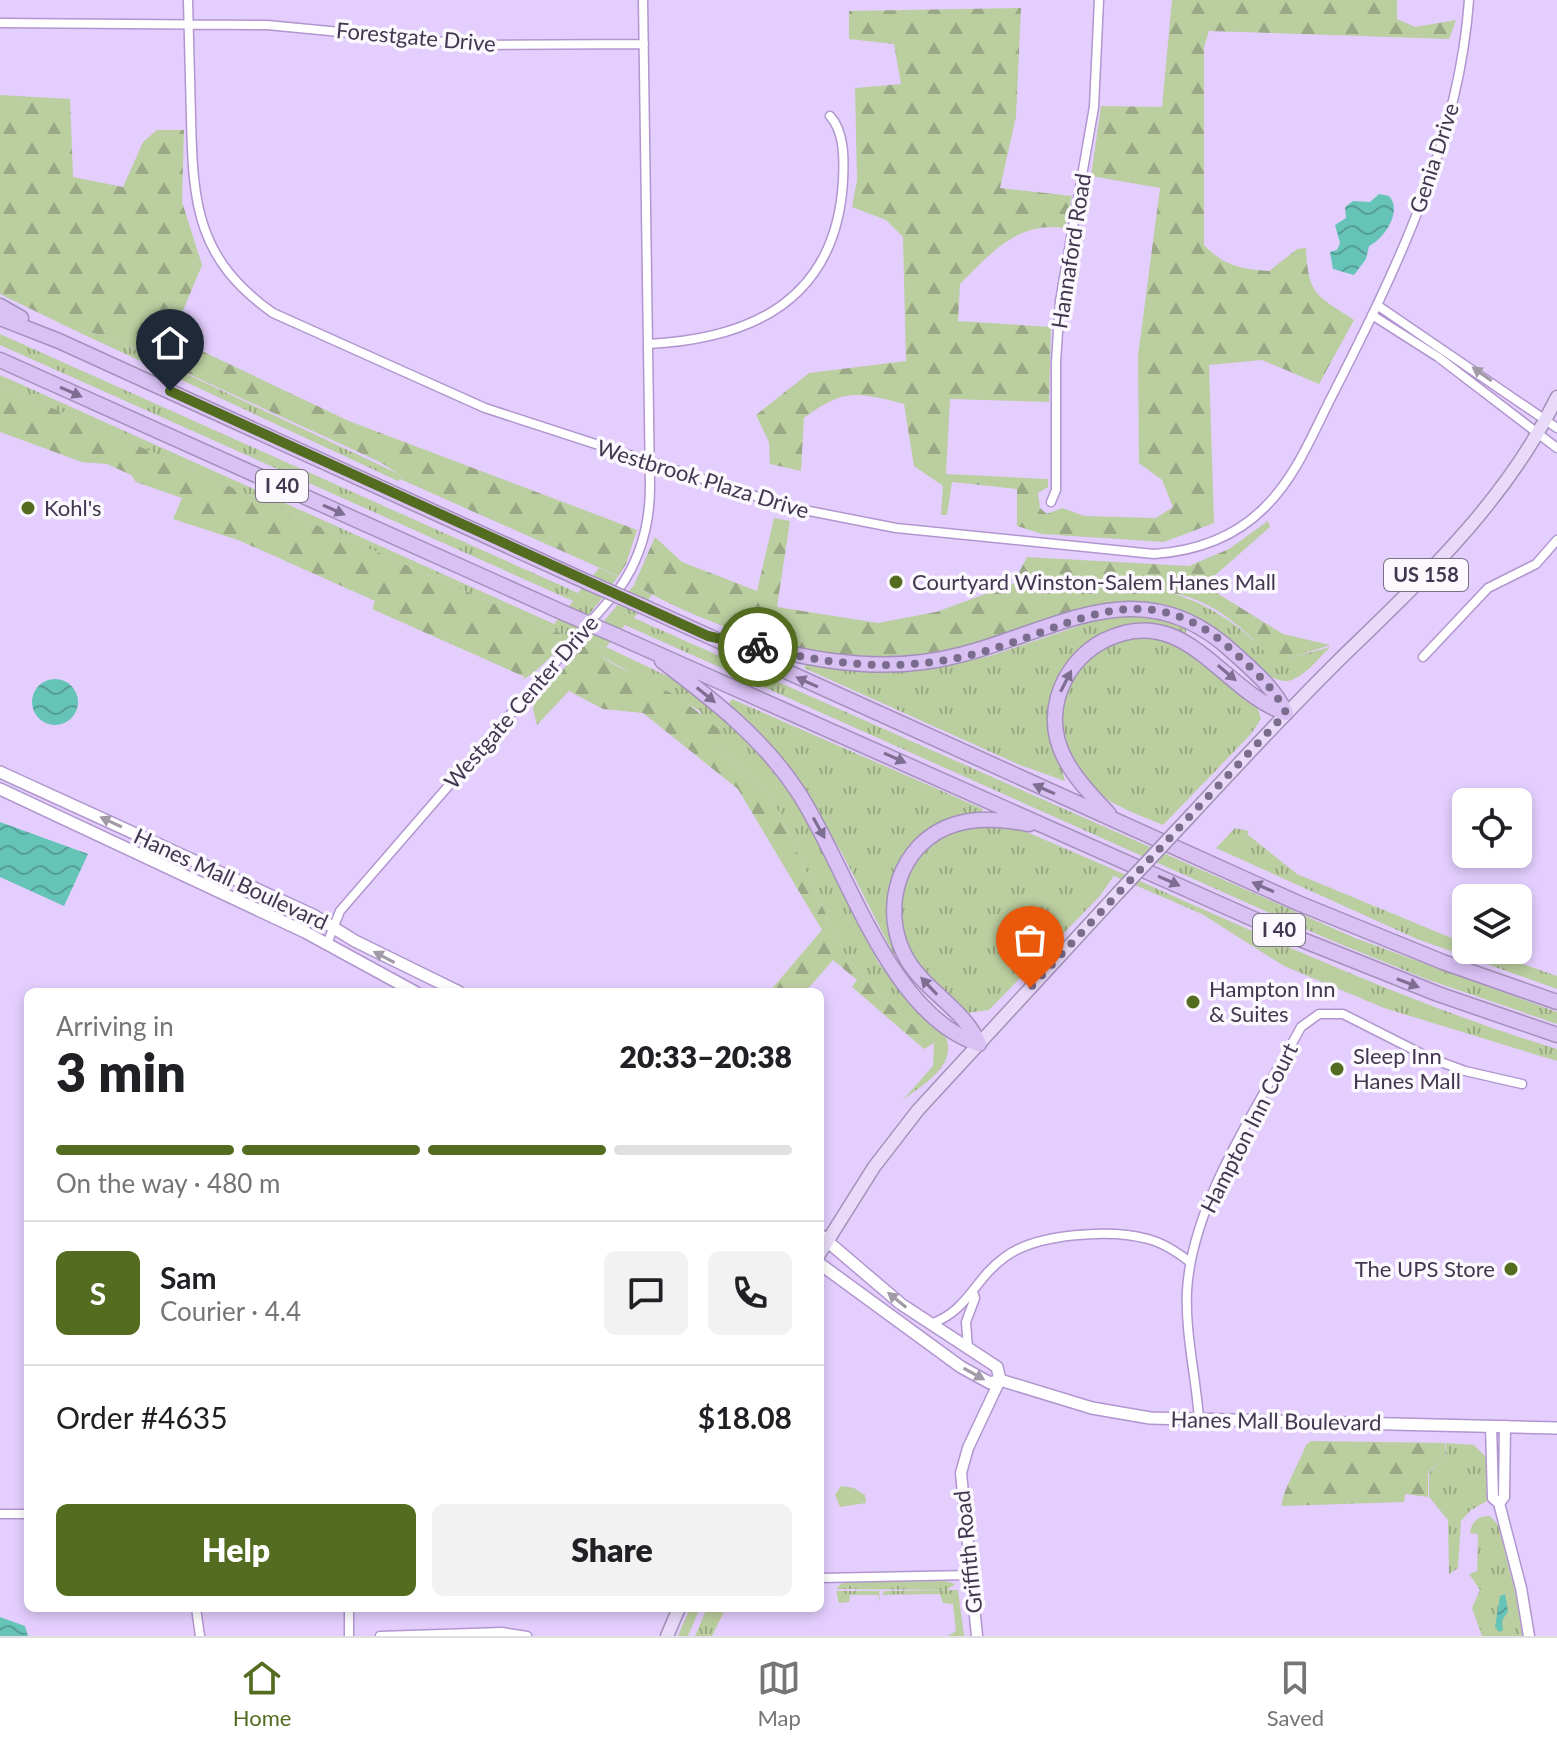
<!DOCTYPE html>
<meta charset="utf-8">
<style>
:root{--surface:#fff;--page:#f2f2f2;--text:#202124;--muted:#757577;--line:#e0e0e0;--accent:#536c1f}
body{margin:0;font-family:Lato,sans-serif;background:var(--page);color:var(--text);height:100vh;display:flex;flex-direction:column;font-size:30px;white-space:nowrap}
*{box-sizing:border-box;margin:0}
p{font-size:26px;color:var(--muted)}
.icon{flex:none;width:44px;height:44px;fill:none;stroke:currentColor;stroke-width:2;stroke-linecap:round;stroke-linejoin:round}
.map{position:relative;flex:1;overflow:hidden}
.side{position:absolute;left:24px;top:988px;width:800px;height:624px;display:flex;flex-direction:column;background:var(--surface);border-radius:12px;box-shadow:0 4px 12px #0003}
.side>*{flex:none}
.fabs{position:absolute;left:1452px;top:788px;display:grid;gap:16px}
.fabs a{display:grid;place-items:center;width:80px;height:80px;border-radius:12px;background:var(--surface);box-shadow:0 4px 12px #0003;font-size:40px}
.pin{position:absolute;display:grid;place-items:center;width:68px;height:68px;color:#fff;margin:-82px -34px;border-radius:50% 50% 50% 0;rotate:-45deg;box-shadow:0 0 8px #0007}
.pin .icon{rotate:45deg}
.courier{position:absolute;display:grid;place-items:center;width:80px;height:80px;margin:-40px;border:6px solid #536c1f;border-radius:50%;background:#fff;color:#222;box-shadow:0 2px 10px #0007}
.overview em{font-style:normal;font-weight:800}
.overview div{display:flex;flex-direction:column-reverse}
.overview{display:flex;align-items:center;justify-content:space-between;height:136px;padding:0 32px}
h1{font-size:52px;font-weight:800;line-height:60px}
.bar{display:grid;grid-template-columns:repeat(4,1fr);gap:12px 8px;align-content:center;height:96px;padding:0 32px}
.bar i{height:10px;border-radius:6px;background:var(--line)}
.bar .active{background:var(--accent)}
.bar p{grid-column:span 4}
.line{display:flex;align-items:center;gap:20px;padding:0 32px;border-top:2px solid var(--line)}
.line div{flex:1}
.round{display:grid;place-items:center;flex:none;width:84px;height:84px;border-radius:12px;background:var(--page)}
.action{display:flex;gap:16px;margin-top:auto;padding:16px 32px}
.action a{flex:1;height:92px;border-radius:12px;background:var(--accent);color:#fff;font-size:32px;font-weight:800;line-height:92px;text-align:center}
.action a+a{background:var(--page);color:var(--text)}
.menu{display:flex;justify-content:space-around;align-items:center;height:112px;border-top:2px solid var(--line);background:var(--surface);font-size:22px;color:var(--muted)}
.menu a{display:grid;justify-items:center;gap:4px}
.menu .active{color:var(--accent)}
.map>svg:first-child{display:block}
.grass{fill:url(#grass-tufts)}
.forest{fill:url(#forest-firs)}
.pitch{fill:#bbcea0}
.water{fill:url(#water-waves)}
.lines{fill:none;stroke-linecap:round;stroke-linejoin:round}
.minor-casing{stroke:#b196cf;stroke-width:11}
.tertiary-casing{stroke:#b196cf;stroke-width:13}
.secondary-casing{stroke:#b196cf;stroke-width:14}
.primary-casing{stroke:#a491ba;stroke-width:15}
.motorway-casing{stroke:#a491ba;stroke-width:17}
.minor{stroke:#fff;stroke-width:8}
.tertiary{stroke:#fff;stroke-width:10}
.secondary{stroke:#fff;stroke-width:11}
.primary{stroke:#e8daf8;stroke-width:12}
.motorway{stroke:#d9c1f4;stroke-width:14}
.primary-bridge-casing{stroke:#a491ba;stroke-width:15;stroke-linecap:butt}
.motorway-bridge-casing{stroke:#a491ba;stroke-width:17;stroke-linecap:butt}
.primary-bridge{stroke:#e8daf8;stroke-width:12}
.motorway-bridge{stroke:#d9c1f4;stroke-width:14}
.oneway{fill:#a09ba7}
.oneway2{fill:#7e6e91}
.done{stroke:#7a6c8c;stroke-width:8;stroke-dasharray:0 14.4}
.route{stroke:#536c1f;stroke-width:10}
.poi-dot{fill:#536c1f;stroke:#fbf8fe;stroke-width:3}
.labels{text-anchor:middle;stroke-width:7;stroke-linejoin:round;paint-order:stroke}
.shield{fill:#fbf8fe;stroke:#7a7184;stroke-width:2}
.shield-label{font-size:20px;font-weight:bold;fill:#42374f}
.street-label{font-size:22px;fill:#42374f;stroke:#fbf8fe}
.poi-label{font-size:22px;fill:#42374f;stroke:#fbf8fe;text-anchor:start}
</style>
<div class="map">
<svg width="1557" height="1636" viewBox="0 0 1557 1636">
<defs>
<pattern id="grass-tufts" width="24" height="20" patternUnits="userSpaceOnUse" patternTransform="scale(2)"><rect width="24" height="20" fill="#bbcea0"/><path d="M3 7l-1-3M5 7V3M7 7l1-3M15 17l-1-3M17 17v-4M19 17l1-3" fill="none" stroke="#9aa885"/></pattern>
<pattern id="forest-firs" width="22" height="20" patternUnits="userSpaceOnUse" patternTransform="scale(2)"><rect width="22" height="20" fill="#bbcea0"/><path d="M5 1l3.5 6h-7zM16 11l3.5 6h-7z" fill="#9aa885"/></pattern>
<pattern id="water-waves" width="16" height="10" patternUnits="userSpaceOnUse" patternTransform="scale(2)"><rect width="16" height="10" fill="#65c3b8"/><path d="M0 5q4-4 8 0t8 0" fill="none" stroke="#559f98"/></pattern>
</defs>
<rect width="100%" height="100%" fill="#e3cefd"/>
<path class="grass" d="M74,330l30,5 299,141 -5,5z
M0,334l578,259 21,-25 18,8 5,-6c-15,26 -79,102 -100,110l40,-46 -562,-249v-10l554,249 19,-23 -573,-256z
M634,585l18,10 -18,23 721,320 202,74v12l-131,-45 -98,-40 -703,-314 -19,22 74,35 62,50 58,75 79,157 67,74c11,29 -25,47 -44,63l31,-35 1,-23 -54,-47 -35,-41 -73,-157 -55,-52 -17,-35 -99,-55 2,-8 -15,-8z
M1169,592c45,14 75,36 106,70l55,-15c-11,11 -27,32 -43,34 -15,1 -26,-13 -36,-22 -62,-56 -102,-70 -184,-45l-1,-3 43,-12z
M1152,614l34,14v6c-61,-23 -82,9 -125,44l-1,85 5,18 -45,-16 -216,-97 2,-5 129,4 55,-11 121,-41z
M1156,637l35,13 66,56 4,13 -10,15 -88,91c-24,-10 -51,-19 -71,-37 -38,-35 -43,-100 0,-134 18,-14 43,-16 64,-17z
M732,699l251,110 -2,5 -79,46 -8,95 -52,-102 -38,-64 -76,-84z
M966,826h40l23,7c176,74 345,160 528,216v12l-173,-53 -100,-42 -82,-52 -88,-38 -15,21 -110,113 -22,3c-13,-7 -22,-18 -32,-29 -40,-40 -53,-112 2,-146 8,-6 20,-9 29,-12z
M1235,828l14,3 -2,3 50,40 169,70v6h16l75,26v13l-140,-50 -201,-91z
M1446,1443l28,2 15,15v40l-18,10 -10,11 -3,47 -9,6 -1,-54 -19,-23v-24l16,-15z
M1490,1516l8,9 20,78 4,33h-40l-10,-28 8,-18 -11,-16 8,-3 1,-37 -8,-1c1,-11 9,-18 20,-17z
M945,1581l10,3 -8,6 -111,-1 7,-7z
M958,1590l6,46h-16l8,-5 -3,-27 -10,-1 -3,-9 -58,1 2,-4z
M836,1591h43l1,11 -2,-7h-28l-1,7 -10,1z
M690,1608h10l-12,28h-10z
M707,1608h17v4l-12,24h-17z"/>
<path class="forest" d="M1172,0h225v19l18,8 41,-7 -7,19 -240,-8 -5,16v198c20,21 38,24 65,26l28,-22 9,-1c2,47 10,47 48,72l-35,64 -57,-24 -53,5 5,158 -50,19 -122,-8 -25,-8v-37l-65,-7 -5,33h-6l2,-29 -29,-20 -10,-62c-47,-12 -60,-16 -100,14l-3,53 -31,-7 -1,-22 -13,-27 53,-42 97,-12 -3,-124 -17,-17 -34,-13 5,-27 -2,-92 46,-4 -7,-40 -45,-5v-28l172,-3 -5,109 -16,71 72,8 -7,32c-47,-7 -74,25 -105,56l-2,37 93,6 -2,75 -99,-3 -4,75 102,5v8l-10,6 2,15 7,6 15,-6 23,8 71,2 17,-11 -11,-27 -23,-17 -1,-107 22,-168 -69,-12 10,-70 61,1z
M0,95l70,4 3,78 50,10 20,-45 14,-12h27l-2,72 20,63 -30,72 177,84 288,109 -11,34 -8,12 -218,-97 2,-3 -22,-14 -276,-127 -30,-5 -74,-36z
M0,385l73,32 489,217 -37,43 -153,-68 3,-8 -137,-61 -65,-21 9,-21 -46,-16 -5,-7 -24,-11 -25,-2 -82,-30z
M774,518l16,3 -13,86 101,16 58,-11 77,-28 14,-27 162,9 40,-17 39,-28 2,6 -66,58 79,49 47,11 -55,18c-27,-31 -61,-64 -104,-70 -7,-1 -16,3 -23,3 -84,6 -157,54 -241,59 -95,7 -190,-24 -273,-70l21,-48 27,25 75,29z
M588,640l15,8 -2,8c16,12 33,17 50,26 27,14 50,31 72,51l-6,13 55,52 73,157 35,41 54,47 -10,6 -72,-62 5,-7 -24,-20 -28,32h-36l53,-62 -84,-141 -95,-76 -40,-4 -34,-18 -32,34 -4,-16 2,-7z
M1311,1441l134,2v15l-17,15v24l-23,-3 -1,8 -122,4c-2,-10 19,-47 24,-61z"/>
<path class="pitch" d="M841,1486l13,2 11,7 1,8 -26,4 -5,-12z"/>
<path class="water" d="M1379,194l10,2c14,15 -5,43 -20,50l-3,13 -12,16 -21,-6 -3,-17 7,-2 3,-7 -5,-18 11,-7 -1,-11 8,-6 17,1z
M32 702a23 23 0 1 1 46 0a23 23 0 1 1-46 0Z
M0,822l88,32 -24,52 -64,-29z
M1505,1594l3,17 -6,10 1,9 -4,2 -4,-5 5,-31z
M0,1617l25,9 3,10h-28z"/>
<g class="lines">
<defs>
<path id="minor" d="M188,0c1,39 2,79 3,118 2,87 6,141 82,195l212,95 304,99 107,21 258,26c42,-3 80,-16 110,-46 32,-31 49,-75 69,-114 63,-124 126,-253 136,-394
M0,23l267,2 209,20 168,-1
M1377,305l180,123
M1372,315l66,42 119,91
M648,344c105,-5 188,-45 195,-163 1,-20 2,-49 -13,-65
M1051,502l5,-12v-128l4,-61 34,-194 5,-107
M1423,657l65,-69 48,-24 21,-24
M327,944l13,-33 279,-322c22,-31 31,-65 31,-103l-7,-486
M931,1324c39,-15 42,-44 74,-67 32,-24 106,-28 143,-18 16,4 29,13 42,23
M968,1349l-2,-27 9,-24 -2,-6
M1199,1419c-3,-42 -14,-86 -12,-128 5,-89 72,-186 114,-264l18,-13h24l87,44 35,13 57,13
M0,1514h28
M820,1578l150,-3
M196,1608l4,28
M349,1636v-28
M380,1636l122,-4 25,4"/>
<path id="tertiary" d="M1491,1426l2,72 6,5 22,85 8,48
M1499,1503l5,-6 1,-71
M977,1636l-16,-163 7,-25 32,-68"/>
<path id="secondary" d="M0,772l313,143 42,26 104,51
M0,789l305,143 110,60
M820,1235l81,69 96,63 3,13
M820,1264l141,103 29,16 10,-3 92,28 58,10 407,10"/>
<path id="primary" d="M1193,813c47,-51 94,-101 143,-150 84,-82 169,-159 221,-266
M820,1253l54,-86 44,-57 199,-216
M667,1636l12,-28"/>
<path id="motorway" d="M0,306l21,12
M0,318l59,23 528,241
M0,360l564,253
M642,606l656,297 145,59 114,40
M615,635l670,298 153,61 119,41
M732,641c65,14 124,30 191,21 115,-14 208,-107 312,-8 20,18 39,34 51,59
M662,661c50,38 101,77 136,131 49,74 90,223 181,252
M1109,814c-31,-33 -65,-67 -51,-117 7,-24 23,-44 45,-56 82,-42 120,52 183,72
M979,1044c-14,-34 -52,-52 -71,-83 -30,-49 -10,-120 48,-137 24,-7 49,-4 73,0"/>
</defs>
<use href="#minor" class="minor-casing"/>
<use href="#tertiary" class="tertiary-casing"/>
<use href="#secondary" class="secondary-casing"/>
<use href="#primary" class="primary-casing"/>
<use href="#motorway" class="motorway-casing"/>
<use href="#minor" class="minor"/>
<use href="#tertiary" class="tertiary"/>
<use href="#secondary" class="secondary"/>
<use href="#primary" class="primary"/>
<use href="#motorway" class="motorway"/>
<defs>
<path id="primary-bridge" d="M1117,894l76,-81"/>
<path id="motorway-bridge" d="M587,582l55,24
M564,613l51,22"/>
</defs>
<use href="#primary-bridge" class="primary-bridge-casing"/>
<use href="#motorway-bridge" class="motorway-bridge-casing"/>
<use href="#primary-bridge" class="primary-bridge"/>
<use href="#motorway-bridge" class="motorway-bridge"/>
</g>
<defs><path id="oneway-solid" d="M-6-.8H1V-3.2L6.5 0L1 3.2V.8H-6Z" transform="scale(2)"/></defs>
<g class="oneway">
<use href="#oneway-solid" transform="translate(1482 374) rotate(-145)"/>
<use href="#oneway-solid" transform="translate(111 822) rotate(-155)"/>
<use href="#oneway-solid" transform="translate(384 957) rotate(-152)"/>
<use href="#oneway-solid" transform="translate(897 1300) rotate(-141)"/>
<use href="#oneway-solid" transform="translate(974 1374) rotate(29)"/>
</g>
<g class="oneway2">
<use href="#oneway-solid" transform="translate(71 392) rotate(24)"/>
<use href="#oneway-solid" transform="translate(334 510) rotate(24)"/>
<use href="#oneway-solid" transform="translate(1227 673) rotate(40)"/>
<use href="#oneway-solid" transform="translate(1066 681) rotate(-63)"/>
<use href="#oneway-solid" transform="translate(807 682) rotate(-156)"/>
<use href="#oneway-solid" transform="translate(706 695) rotate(39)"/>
<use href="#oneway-solid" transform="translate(895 758) rotate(24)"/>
<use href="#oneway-solid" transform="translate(1044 789) rotate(-156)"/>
<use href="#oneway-solid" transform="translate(819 828) rotate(61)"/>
<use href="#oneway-solid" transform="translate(1169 881) rotate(24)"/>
<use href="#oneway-solid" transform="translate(1263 887) rotate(-156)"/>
<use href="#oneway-solid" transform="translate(1408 983) rotate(21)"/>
<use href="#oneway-solid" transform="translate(929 986) rotate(-133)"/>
</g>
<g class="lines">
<path class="done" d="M758,647c68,17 134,25 204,10 103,-22 178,-94 273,-4 20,19 39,34 51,60l-256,275"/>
<path class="route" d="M170,391l538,245 50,11"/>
</g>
<g class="poi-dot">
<circle cx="28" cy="508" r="8"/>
<circle cx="896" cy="582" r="8"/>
<circle cx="1193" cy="1002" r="8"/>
<circle cx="1337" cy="1069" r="8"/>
<circle cx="1511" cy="1269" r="8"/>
</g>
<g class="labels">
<g class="shield">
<rect x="256" y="470" width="52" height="32" rx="6"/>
<rect x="1384" y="559" width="84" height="32" rx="6"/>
<rect x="1253" y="914" width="52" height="32" rx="6"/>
</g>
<g class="shield-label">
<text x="282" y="493">I 40</text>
<text x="1426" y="582">US 158</text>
<text x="1279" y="937">I 40</text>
</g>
<g class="street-label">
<text transform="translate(416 37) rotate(5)" y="8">Forestgate Drive</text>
<text transform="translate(1434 158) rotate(-72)" y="8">Genia Drive</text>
<text transform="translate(1071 251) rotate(-81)" y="8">Hannaford Road</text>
<text transform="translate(703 479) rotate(17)" y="8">Westbrook Plaza Drive</text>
<text transform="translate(521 702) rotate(-49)" y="8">Westgate Center Drive</text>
<text transform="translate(231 879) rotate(25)" y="8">Hanes Mall Boulevard</text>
<text transform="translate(1249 1128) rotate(-63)" y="8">Hampton Inn Court</text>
<text transform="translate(1276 1421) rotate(1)" y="8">Hanes Mall Boulevard</text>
<text transform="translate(968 1552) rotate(-96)" y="8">Griffith Road</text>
</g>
<g class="poi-label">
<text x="44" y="516">Kohl's</text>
<text x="912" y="590">Courtyard Winston-Salem Hanes Mall</text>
<text x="1209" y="997">Hampton Inn<tspan x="1209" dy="25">&amp; Suites</tspan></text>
<text x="1353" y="1064">Sleep Inn<tspan x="1353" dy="25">Hanes Mall</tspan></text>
<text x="1495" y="1277" text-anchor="end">The UPS Store</text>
</g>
</g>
</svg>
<div class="fabs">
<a><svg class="icon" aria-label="locate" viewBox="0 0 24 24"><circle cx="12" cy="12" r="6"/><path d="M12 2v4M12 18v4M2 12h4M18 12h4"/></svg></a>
<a><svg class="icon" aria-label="layers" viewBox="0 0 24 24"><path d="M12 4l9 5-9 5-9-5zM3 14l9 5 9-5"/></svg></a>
</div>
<div class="pin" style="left:1030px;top:988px;background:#ea580c"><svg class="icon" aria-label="bag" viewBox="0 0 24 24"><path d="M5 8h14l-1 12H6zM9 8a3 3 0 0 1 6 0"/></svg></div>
<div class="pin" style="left:170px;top:391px;background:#1f2937"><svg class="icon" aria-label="home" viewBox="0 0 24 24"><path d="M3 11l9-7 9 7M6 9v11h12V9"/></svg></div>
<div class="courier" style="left:758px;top:647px"><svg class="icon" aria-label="bike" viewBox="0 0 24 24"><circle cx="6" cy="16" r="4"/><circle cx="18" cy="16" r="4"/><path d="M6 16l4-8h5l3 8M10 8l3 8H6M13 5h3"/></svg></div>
<section class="side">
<div class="overview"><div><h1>3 min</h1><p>Arriving in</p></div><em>20:33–20:38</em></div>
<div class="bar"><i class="active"></i><i class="active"></i><i class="active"></i><i></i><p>On the way · 480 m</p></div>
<div class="line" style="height:144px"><b class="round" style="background:var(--accent);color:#fff">S</b><div><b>Sam</b><p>Courier · 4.4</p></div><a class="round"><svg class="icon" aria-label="chat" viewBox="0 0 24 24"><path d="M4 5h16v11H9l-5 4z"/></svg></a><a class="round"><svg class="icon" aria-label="phone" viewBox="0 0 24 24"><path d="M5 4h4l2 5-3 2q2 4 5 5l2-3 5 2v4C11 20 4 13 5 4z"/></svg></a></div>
<div class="line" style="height:104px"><div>Order #4635</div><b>$18.08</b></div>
<div class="action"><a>Help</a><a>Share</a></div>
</section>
</div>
<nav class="menu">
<a class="active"><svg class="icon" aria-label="home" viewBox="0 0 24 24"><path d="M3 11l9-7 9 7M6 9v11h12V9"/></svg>Home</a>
<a><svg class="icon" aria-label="map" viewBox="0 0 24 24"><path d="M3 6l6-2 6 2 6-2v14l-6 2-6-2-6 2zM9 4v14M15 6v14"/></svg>Map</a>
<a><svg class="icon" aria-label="saved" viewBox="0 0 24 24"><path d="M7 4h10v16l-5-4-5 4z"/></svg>Saved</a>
</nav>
